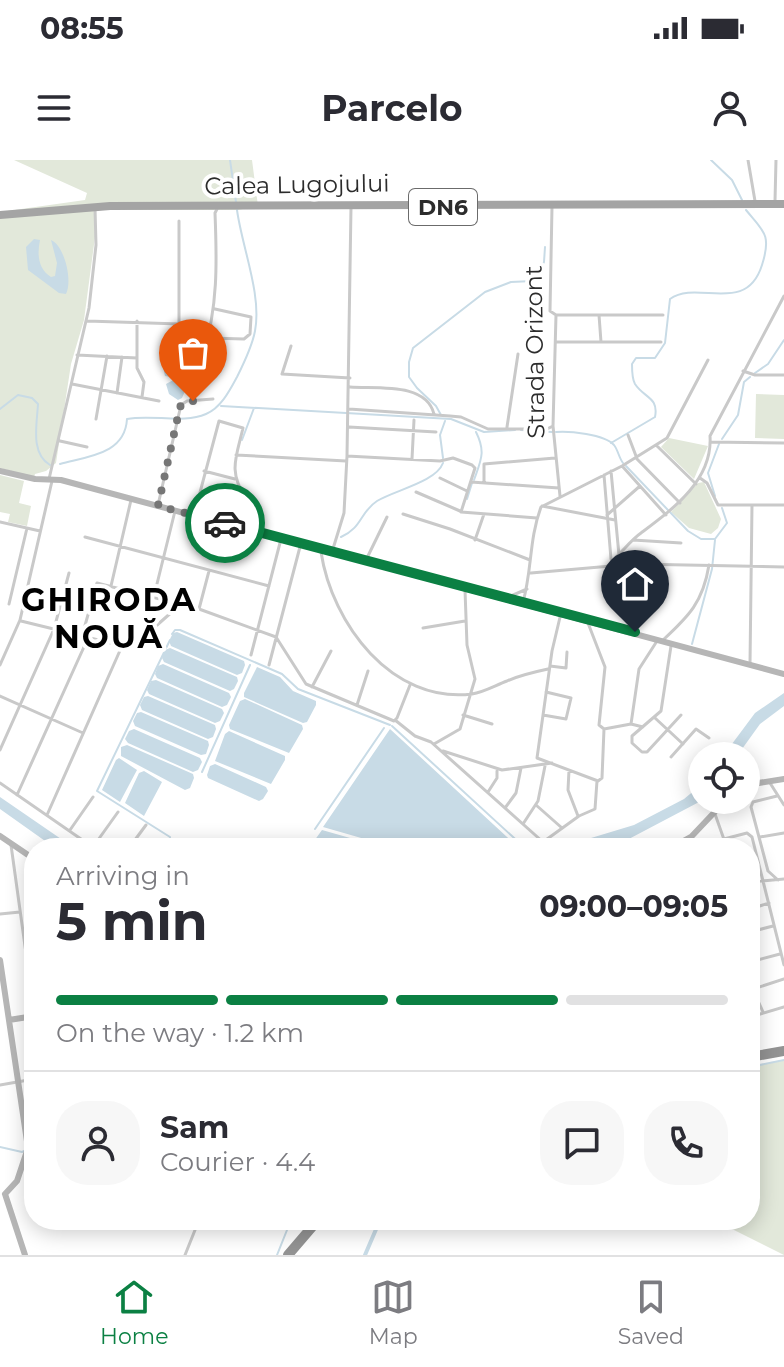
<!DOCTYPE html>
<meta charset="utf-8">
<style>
:root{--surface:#fff;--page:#f7f7f7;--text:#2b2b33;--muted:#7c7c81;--line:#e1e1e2;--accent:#0b8043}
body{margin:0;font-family:Montserrat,sans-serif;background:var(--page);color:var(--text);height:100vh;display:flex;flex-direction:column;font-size:30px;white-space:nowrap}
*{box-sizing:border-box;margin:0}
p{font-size:26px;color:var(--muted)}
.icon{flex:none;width:44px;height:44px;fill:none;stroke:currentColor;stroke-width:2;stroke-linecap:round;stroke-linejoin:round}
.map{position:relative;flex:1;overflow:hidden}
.details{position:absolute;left:24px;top:678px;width:736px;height:392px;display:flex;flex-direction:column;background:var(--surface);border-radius:32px;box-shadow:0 4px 20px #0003}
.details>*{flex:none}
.controls{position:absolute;left:688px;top:582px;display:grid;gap:16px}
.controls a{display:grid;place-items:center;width:72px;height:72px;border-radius:50%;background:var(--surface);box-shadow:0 4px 20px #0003;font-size:40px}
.pin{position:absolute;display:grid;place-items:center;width:68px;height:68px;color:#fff;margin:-82px -34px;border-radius:50% 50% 50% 0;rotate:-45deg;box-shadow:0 0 8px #0007}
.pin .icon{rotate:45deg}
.courier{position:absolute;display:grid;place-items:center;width:80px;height:80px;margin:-40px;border:6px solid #0b8043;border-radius:50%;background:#fff;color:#222;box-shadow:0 2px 10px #0007}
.head em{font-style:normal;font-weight:700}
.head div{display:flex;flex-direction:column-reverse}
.head{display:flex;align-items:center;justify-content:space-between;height:136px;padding:0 32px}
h1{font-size:52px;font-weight:700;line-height:60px}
.bar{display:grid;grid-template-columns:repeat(4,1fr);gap:12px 8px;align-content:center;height:96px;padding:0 32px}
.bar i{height:10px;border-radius:6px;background:var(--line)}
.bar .active{background:var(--accent)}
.bar p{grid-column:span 4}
.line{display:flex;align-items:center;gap:20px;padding:0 32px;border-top:2px solid var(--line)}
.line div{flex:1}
.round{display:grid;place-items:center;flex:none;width:84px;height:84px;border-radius:32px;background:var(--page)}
.status{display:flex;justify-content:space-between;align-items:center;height:56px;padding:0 40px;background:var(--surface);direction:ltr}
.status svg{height:22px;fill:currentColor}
header{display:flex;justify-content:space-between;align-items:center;height:104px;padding:0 32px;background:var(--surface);font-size:36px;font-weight:700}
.tab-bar{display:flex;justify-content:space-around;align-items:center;height:112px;border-top:2px solid var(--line);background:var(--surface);font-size:22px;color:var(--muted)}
.tab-bar a{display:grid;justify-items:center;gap:4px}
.tab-bar .active{color:var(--accent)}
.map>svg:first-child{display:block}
.green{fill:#e2e8da}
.water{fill:#c8dbe6}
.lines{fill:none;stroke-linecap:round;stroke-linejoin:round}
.stream{stroke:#c8dbe6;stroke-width:2}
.canal{stroke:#c8dbe6;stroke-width:4}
.street{stroke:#c9c9c9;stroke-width:3}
.secondary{stroke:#b6b6b6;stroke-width:6}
.primary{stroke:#a4a4a4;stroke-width:8}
.highway{stroke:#939393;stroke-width:10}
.done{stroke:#767676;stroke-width:8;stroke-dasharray:0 14.4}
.route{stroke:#0b8043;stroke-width:10}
.labels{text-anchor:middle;stroke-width:8;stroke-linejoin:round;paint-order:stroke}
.shield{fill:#fff;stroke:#6b6b6b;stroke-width:2}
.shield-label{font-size:22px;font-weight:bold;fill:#2c2c2c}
.street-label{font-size:24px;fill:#2c2c2c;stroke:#fff}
.district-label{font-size:32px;font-weight:bold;letter-spacing:2px;fill:#000;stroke:#fff}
</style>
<div class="status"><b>08:55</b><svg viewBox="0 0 49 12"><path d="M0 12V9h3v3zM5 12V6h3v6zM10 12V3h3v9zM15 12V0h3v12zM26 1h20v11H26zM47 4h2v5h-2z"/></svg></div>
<header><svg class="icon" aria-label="menu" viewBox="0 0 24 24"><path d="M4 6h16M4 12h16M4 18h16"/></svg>Parcelo<svg class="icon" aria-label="person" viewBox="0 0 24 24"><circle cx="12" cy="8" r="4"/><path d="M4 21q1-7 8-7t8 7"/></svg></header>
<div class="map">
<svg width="784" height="1095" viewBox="0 0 784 1095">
<rect width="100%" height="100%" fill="#fff"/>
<path class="green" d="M14,0h238l6,46 -20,4h-144l1,27 -11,83 -13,44 -15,99 -10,8 -11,3 -1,3 -34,-9v-256l85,-12 2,-7z
M756,234l28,1v44l-29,-1z
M669,278l39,8 -14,33 -33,-32z
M0,315l24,6 -5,22 12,3 -4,20 -19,-4 2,-8 -10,-2z
M704,322l17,37 -3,9 -7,6 -22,-6 -18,-16 27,-29z
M784,900v195l-70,-35h36v-153z"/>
<path class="water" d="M34,79l6,1c-3,14 -2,29 11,37l4,-1 2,-13 -6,-23c13,5 22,40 15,54l-7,-1 -31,-23 -2,-23z
M178,189v21l17,5 2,4 -14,4 2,8 -3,7 -4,2 -9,-6 -3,-10 11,-6 -12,-2 -5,-22 4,-5z
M177,472l67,29 1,4 -3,8 -5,2 -66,-29 -2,-5 4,-8z
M170,488l67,29 1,4 -4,8 -4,2 -66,-29 -2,-4 3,-8z
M163,504l66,29 2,4 -4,8 -5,2 -65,-29 -2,-4 3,-8z
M257,507l23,10 13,14 23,10v4l-9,17 -4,1 -59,-26v-4z
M156,520l66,29 2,4 -4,8 -5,2 -66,-29 -2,-4 4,-9z
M784,533v13l-24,18 -23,32h-14l32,-43z
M148,536l67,29 1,4 -3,8 -5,2 -66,-29 -2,-5 4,-8z
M245,539l57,26 1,4 -14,24 -59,-24 -1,-4 11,-24z
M141,552l67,29 1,4 -3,9 -5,1 -66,-29 -2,-5 4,-8z
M134,569l66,29 2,4 -4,8 -5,2 -65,-29 -3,-4 4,-8z
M390,569l129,119h-123l-73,-21z
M229,571l56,25v4l-14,24 -56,-23 10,-27z
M127,585l66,29 1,4 -4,10 -5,2 -64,-34v-9z
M119,598l18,12 -17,32 -18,-12 14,-30z
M215,604l51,23 2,4 -5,8 -4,2 -51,-23 -1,-3 3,-9z
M144,611l18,11 -18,34 -19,-13 14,-30z
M702,624l-1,17 -76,40 -26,7h-41l76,-23 50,-26z
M0,637l64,44 10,7h-19l-55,-39z
M322,670l63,18h-76z"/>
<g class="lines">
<path class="stream" d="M230,0l6,42
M711,0l21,20 11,22
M531,122c9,23 2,46 13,68
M755,213l13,-9 16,-24
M221,246l230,13 33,13 31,-2
M0,249l18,-14 14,3 6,6c-1,20 -8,49 12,61
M441,255l-5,-9 -19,-18 -8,-11v-15l4,-14 72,-56 26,-10 22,-1 11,-19 1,-15
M521,270l31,2
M556,272c13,-1 48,2 58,13 4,5 5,13 9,18
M722,279l16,-24 6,-33 6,-5
M242,280l12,-32
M611,283l44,-26c4,-20 -11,-19 -20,-33 -3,-5 -3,-14 -3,-20l4,-6h19l10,-15 5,-44c27,-20 76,17 92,-34 10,-31 1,-34 -16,-55
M443,298l-3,-23 5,-14
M60,304c29,-8 65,-10 67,-45 25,-5 56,5 79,-5 15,-6 24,-24 31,-37 7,-14 15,-30 18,-46 7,-36 -13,-84 -18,-121
M626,306l62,65 13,8h14l12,-16 -5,-15
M474,320c7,-20 12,-28 2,-48
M715,336l-7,-23 11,-29
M467,339l5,-16
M341,377c21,-9 19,-25 36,-36 18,-11 59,-19 66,-38
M172,474l3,-4h5l102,44 16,15 92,36
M692,484l20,-75 3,-29
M392,566l133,122
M202,612l48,-107
M315,669l69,-101
M168,688l2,-11 -73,-46 73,-151
M750,907l34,-7
M0,987l22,5 4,-2
M277,1095l14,-35"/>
<path class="canal" d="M365,1095l15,-35"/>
<path class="street" d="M748,0l7,41
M775,41l1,-41
M552,47l-2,104 6,4 -3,111 7,70
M556,155h107
M599,155l2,27
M87,161l124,4
M137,161v47l7,14 -2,15
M179,164v-103
M208,178l36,1 6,-5 1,-17 -36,-8
M556,182h105
M291,186l-9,28 68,4
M77,195l60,3
M203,195c15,-48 14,-93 12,-142l2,-4
M743,211l12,4h29
M72,224l87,17
M350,227c27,2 76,-5 84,27
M117,233l5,-36
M349,249l101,7 11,1 27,12h59l6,-3
M96,259l11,-63
M349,267l87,5
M507,267l11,-73
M628,275l8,21
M60,281l27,6
M710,282l74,1
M656,285l40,39
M236,295l110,6
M347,296l93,5 13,-3 19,7 3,3 -14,44 76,6
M636,298l44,45
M412,299l2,-39
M623,307l43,48
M204,311l31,8
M611,311l8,84
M604,315l7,84
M440,318l27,13
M700,318l7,5 11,22h66
M49,319l40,-171 7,-63 -1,-37
M471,322l88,6
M484,323v-19l71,-6
M416,332l44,19
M158,345l23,-100 6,-4 26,-2
M542,346l73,14
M403,354l47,15 80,31
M194,355l25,-94 24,7c-7,30 -15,43 3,71
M607,355l33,-29
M0,362l40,9
M85,377l184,49
M475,380l9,-26
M633,380l48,3
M321,392c11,72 71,152 151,142 12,-2 24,-9 35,-13 13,-6 27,-9 41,-12
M332,392l12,-39 3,-57 4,-249
M614,399c9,-8 17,-19 27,-26 32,-24 72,-53 69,-97l74,-140
M366,400l21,-43
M531,413l103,-9 150,3
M111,426l20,-86
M154,436l21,-85
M506,438l21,-9
M523,442c9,-31 6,-63 18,-95l81,-41 45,-28 41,-78
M9,444l18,-76
M199,449l10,-38
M561,453l-9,38 -15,107 61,23 4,-3 2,-49 -5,-4 6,-58 -17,-44
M21,461l110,27 50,-44
M423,468l42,-7
M82,476l15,-53 102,26 77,28 30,47 88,37 3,-3 13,-33
M663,480c26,-24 40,-38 46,-75
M671,486l-10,65 -29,25v7l10,9h5l34,-37
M251,495l30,-116
M750,504l2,-159
M0,505l20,-45 32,-139
M269,505l32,-122
M550,506l16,2 1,-16
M312,527l19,-36
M0,536l83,37
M357,545l11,-34
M463,555l29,9
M543,555l23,4 5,-21 -25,-6
M655,558l28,26
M395,560l20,16 16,6 112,100 36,-26 16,-7 2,-28
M631,564l8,-55 18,-28
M604,569l27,-5 12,3
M434,584l26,-15 15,-50 -8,-34 -2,-55
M0,590l54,-121 15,-56
M443,591l59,19 50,-7
M671,597l25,-28 13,9
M569,610l-1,20 10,26
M0,623l94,65
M770,623l14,22
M488,632l9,-14v-7
M17,635l71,-157
M777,636l-24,6 -2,5 17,64 10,9
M536,645l26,23
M505,648l11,-15 5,-25
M715,654l12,34
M47,655l75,-169
M523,664l15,-23 7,-35
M70,670l23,-33
M760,677l24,-4
M724,679l23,-6 5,4 32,128
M11,685l23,166
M93,687l25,-35
M129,688l17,-23
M750,722l34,-3
M750,749l19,-6
M0,754l20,-2
M750,772l23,-6
M750,802l30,-8
M750,823l13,29
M750,830l34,-11
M750,857l34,-10
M0,925l34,-6
M26,1000l8,9
M185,1095l14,-35"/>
<path class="secondary" d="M0,311l35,8 26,1 723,194
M746,625l38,-6
M0,676l34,23
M671,688l20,-11 35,-37
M0,800l28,188 -11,33 -12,13
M9,860l25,-4
M5,1034l20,61"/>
<path class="primary" d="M0,55l110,-9 674,-2"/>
<path class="highway" d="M750,897l34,-6
M288,1095l30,-35"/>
</g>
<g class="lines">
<path class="done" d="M193,241l-10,2 -3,4 -22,99 67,17"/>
<path class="route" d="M225,363l410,109"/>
</g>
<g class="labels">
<rect class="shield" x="409" y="29" width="68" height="36" rx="6"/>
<g class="shield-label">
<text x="443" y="55">DN6</text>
</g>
<g class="street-label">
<text transform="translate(297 25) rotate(-1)" y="8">Calea Lugojului</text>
<text transform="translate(535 192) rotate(-91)" y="8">Strada Orizont</text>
</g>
<g class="district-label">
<text x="109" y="451">GHIRODA<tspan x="109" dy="37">NOUĂ</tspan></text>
</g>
</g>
</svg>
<div class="controls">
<a><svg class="icon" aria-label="locate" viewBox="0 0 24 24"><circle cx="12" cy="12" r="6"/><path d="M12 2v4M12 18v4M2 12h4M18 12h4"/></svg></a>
</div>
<div class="pin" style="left:193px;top:241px;background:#ea580c"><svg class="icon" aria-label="bag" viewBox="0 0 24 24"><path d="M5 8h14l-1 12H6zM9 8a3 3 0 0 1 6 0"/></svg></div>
<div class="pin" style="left:635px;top:472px;background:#1f2937"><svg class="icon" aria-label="home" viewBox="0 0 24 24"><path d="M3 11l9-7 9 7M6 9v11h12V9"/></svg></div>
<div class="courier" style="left:225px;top:363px"><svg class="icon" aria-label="car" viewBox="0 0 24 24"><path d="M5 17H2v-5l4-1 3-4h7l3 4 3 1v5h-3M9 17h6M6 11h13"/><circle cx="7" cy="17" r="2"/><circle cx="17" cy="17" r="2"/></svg></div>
<section class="details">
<div class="head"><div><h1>5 min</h1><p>Arriving in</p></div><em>09:00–09:05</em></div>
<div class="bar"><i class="active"></i><i class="active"></i><i class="active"></i><i></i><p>On the way · 1.2 km</p></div>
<div class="line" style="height:144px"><a class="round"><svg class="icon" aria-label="person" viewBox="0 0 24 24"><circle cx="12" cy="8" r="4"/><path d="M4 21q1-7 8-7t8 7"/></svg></a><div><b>Sam</b><p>Courier · 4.4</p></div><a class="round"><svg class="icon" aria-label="chat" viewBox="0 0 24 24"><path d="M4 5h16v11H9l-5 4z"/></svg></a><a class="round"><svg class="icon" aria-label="phone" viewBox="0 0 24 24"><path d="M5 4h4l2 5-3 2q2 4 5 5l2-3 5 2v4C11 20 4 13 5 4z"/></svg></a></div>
</section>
</div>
<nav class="tab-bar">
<a class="active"><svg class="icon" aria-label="home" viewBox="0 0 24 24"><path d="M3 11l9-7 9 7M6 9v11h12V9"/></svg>Home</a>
<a><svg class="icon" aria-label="map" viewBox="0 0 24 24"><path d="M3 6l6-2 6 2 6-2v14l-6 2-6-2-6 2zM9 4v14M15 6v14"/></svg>Map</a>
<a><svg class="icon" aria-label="saved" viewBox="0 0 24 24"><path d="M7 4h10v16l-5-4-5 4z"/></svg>Saved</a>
</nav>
